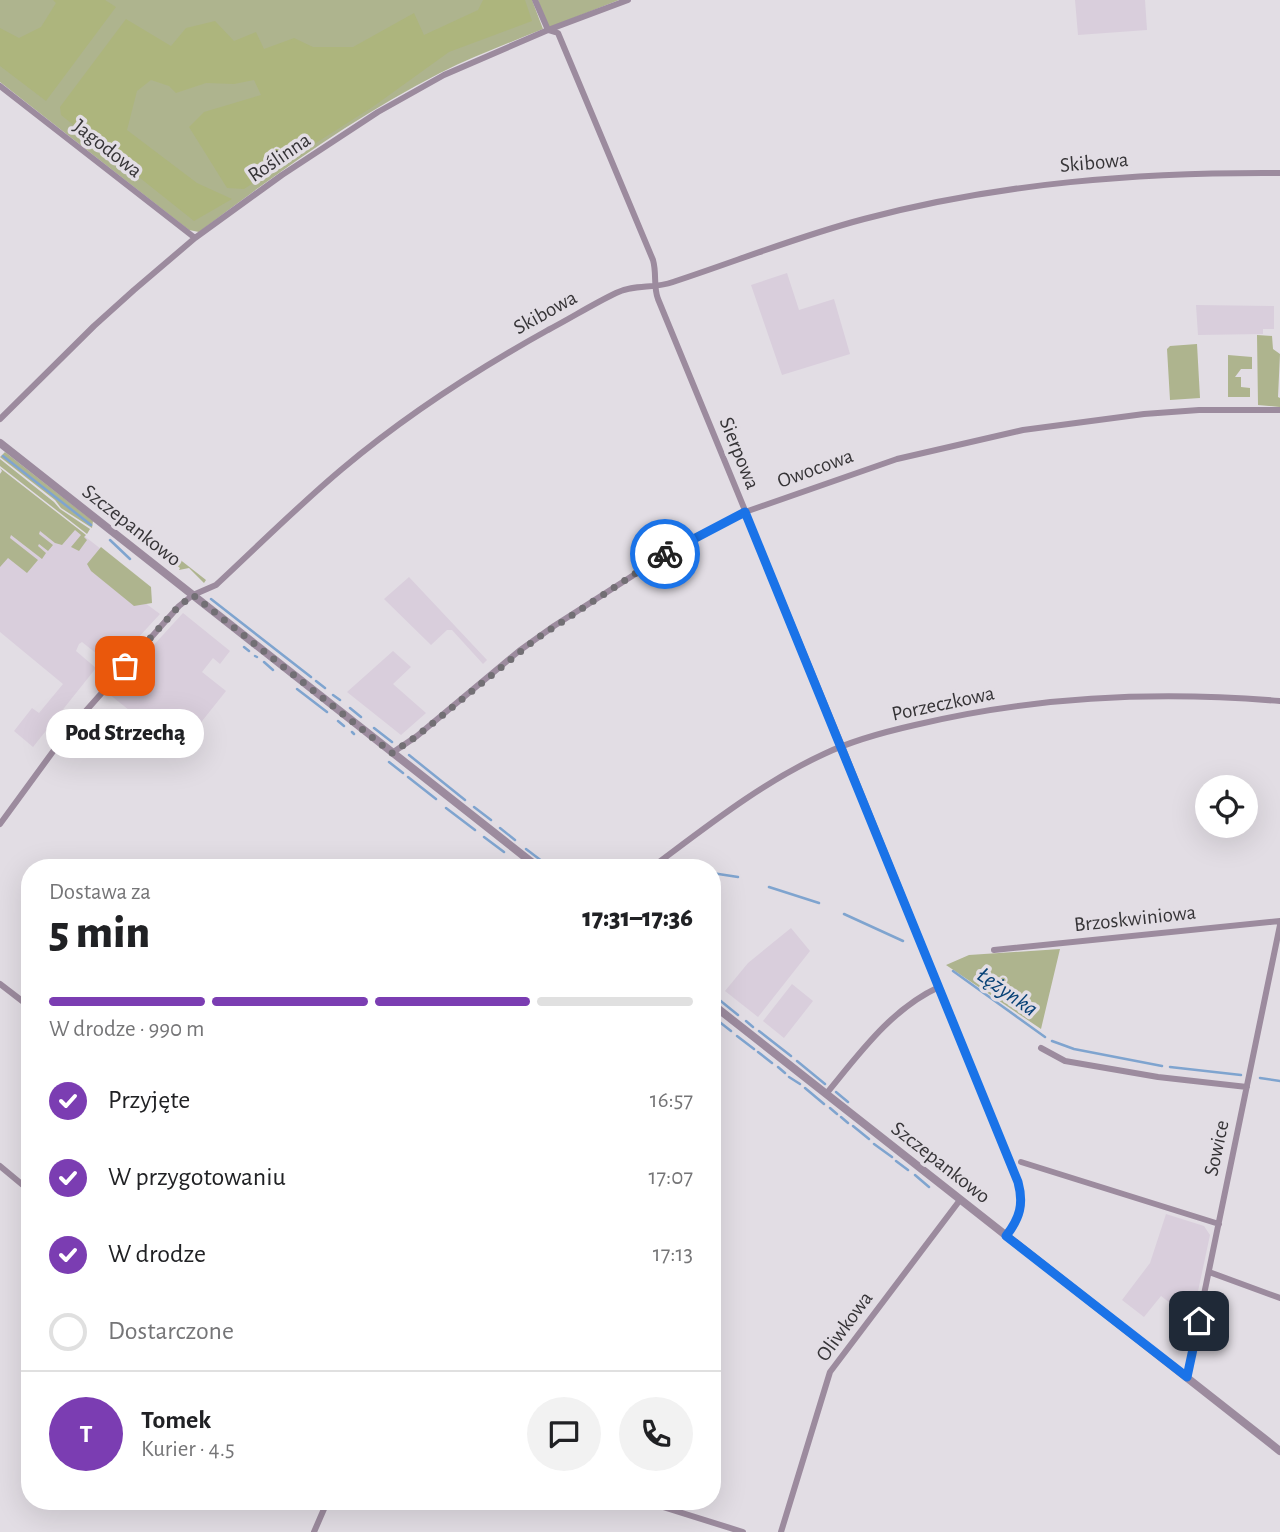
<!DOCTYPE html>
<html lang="pl">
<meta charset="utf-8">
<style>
:root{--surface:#fff;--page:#f2f2f2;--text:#202124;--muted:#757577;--line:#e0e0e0;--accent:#7b3db2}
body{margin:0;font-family:"Alegreya Sans",sans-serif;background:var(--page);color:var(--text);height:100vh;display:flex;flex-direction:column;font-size:26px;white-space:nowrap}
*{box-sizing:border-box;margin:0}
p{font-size:23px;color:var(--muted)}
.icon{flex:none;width:38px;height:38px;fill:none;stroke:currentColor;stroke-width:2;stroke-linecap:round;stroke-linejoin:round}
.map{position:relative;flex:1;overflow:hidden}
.drawer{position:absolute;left:21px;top:859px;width:700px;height:651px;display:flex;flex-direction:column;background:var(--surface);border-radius:28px;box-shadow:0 7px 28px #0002}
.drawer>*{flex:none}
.controls{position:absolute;left:1195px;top:775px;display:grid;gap:14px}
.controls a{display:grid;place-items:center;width:63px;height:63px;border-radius:50%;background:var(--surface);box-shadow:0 7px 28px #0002;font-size:35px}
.pin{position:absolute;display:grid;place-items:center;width:60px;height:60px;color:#fff;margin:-30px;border-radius:14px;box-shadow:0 4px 10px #0006}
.courier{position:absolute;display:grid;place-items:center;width:70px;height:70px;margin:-35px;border:5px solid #1a73e8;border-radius:50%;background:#fff;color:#222;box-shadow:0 2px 9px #0007}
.bubble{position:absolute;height:49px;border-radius:24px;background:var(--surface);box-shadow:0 7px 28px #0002;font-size:23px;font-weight:800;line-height:49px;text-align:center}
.head em{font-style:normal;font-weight:800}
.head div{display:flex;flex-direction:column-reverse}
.head{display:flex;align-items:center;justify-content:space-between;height:119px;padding:0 28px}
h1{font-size:46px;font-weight:800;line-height:52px}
.bar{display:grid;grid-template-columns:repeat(4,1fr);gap:10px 7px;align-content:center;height:84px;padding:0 28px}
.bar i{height:9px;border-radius:5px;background:var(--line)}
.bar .selected{background:var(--accent)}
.bar p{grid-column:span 4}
.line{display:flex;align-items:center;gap:18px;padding:0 28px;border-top:2px solid var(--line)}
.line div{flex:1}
.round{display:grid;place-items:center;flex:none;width:74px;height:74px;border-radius:37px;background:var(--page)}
ol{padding:0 28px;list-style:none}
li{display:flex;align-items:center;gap:21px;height:77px}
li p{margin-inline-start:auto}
li .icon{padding:7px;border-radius:50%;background:var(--accent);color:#fff;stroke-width:4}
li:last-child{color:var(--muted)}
li i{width:38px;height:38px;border:4px solid var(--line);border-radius:50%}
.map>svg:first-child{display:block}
.built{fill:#d9cedc}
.green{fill:#aeb48e}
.forest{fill:#adb57d}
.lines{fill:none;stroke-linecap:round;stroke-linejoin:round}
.stream{stroke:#7fa4cf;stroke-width:2.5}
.minor{stroke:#9c8b9e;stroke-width:6}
.tertiary{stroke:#9c8b9e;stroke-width:8}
.done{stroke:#726f74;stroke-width:7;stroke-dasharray:0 12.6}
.route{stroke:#1a73e8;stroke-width:9}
.labels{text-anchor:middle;stroke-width:7;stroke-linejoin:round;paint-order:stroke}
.street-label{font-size:21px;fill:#363437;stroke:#e2dde4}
.water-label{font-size:23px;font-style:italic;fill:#074176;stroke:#e2dde4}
</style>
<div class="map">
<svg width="1280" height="1532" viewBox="0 0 1280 1532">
<rect width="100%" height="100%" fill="#e2dde4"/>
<path class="built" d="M1075,0h70l2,30 -69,5z
M787,273l12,37 35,-11 16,55 -68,21 -31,-90z
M1196,305l78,1v23h-11v5l-65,1z
M2,471l147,116 -8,13 19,14 -48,52 -30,-24 -3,2 -3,7 20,17 -63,79 -19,-16 18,-23 7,5 24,-29 -63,-52v-158z
M409,577l78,83 -4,4 -31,-34h-5l-16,15 -47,-46z
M183,613l47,38 -10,13 -7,-6 -11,14 24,19 -47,59 -70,-56z
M393,651l18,16 -18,17 33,29 -25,22 -54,-43z
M791,928l19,23 -52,66 -33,-26 23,-28z
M792,984l21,17 -29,37 -21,-17z
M1166,1214l38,12 6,9 -16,75 -14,-10 -6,6 -13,-10 -17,21 -22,-17 28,-37z"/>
<path class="green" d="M0,0h532l11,29c-34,14 -69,27 -103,44 -86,44 -164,101 -241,159l-10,-2 -189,-148z
M538,0h81l-71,28z
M1257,335l15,1 1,13 7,5 -2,43 2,1v9l-22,-2z
M1197,344l3,54 -30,2 -3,-51 3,-3z
M1228,355l24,2v12h-11l-6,8h6v10l9,1v9h-22z
M5,452l88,69 -1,7 -31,-20 -6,-8 -55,-43z
M0,459l54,43 6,7 30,20 -3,5 -87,-68z
M0,468l86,67 -2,2 3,3 -8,11 -8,-4 10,-12 -6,-5 -13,15 -7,-2 -15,-12 -1,3 14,11 -5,6 -9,-7 -1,2 8,7 -4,6 -31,-24 -1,3 28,22 -11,13 -19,-15 -8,9v-93l2,-3z
M127,522h5l74,58 -2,3 -15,-15 -10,2 1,-2 -56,-44z
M101,547l50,40 1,16 -18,3 -43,-35 -4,-7z
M1060,949l-19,80 -95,-64 23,-10z"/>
<path class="forest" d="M53,0h52l11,7 -70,94 -46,-35v-38l19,10 22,-11 15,-24z
M483,0h42l7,21 -83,31 -75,54 -130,83 -17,-1 -38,-61 15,-15 57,-17 -7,-15 -20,4 -28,-1 -30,10 -7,-7 -18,-6 -14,11 -10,39 70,53 35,16 -38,22 -133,-106 -1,-8 66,-88 45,27 15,-18 29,-7 19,20 22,-9 8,17 30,-11 19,9h40l61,-34 10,22 54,-25z"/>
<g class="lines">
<path class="stream" d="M3,456l88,69
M110,540l20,19
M211,599l100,78
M244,647l5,4
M255,656l2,1
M264,662l9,8
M316,681l9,7
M297,689l30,23
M333,695l7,5
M350,708l11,9
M338,721l6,5
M374,728l18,14
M352,732l2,2
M409,755l56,45
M389,762l14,11
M408,777l28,22
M474,807l17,13
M446,808l29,22
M500,828l15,12
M484,837l20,15
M526,849l25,19
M516,862l8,6
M712,873l26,4
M769,887l50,16
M844,914l59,27
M953,971l92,66
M717,998l21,17
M717,1020l14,11
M746,1021l7,6
M759,1031l32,25
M737,1036l17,13
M1052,1041l22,8 88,17
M758,1052l14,11
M797,1061l28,23
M778,1067l7,6
M1170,1067l71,8
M789,1077l11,7
M1260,1078l20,3
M805,1088l19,16
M836,1092l12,10
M830,1108l7,6
M841,1117l7,6
M853,1126l16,13
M874,1144l18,13
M896,1161l12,9
M915,1175l14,12"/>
<path class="minor" d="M535,0l13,30 10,3 95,227c4,14 0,26 5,39l184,447 176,436c6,22 2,36 -12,54
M0,86l195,152
M0,419l94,-93 40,-36 61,-52 87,-63 96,-63 66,-37 104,-45 80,-30
M392,753l25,-17 102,-85 35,-25 111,-71 80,-43 152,-53 126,-29 121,-16 55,-4h81
M0,824l68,-93 111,-125 14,-11 23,-10c42,-39 83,-80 126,-116 64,-54 134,-99 206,-139 23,-12 45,-26 68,-37 18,-9 38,-4 57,-11 64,-21 126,-46 191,-63 136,-36 275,-47 416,-46
M651,868c55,-41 110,-85 173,-114 29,-14 60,-22 91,-29 120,-29 243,-34 365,-24
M994,950l286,-29
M0,984l30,23
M1041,1048l24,13 93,16 89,10
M826,1094c33,-40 65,-85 113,-107
M1021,1162l198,62
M0,1166l30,25
M1209,1272l71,26
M1187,1377l93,-452
M647,1502l96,30
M314,1532l13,-30
M781,1532l49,-160 130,-172"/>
<path class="tertiary" d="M0,443l539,425
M712,1004l568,447"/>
</g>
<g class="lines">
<path class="done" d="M125,666l54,-60 14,-11 199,158 25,-17 119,-97 129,-85"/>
<path class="route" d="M665,554l80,-42 273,670c6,22 2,36 -12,54l181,141 12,-56"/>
</g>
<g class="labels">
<g class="street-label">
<text transform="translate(108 148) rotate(38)" y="7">Jagodowa</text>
<text transform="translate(279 157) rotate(-34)" y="7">Roślinna</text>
<text transform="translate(1094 162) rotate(-5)" y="7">Skibowa</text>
<text transform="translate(545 312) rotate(-29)" y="7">Skibowa</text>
<text transform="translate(740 453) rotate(68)" y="7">Sierpowa</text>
<text transform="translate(815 468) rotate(-20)" y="7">Owocowa</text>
<text transform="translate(132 525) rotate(38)" y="7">Szczepankowo</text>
<text transform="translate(943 703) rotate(-12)" y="7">Porzeczkowa</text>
<text transform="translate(1135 918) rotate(-6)" y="7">Brzoskwiniowa</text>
<text transform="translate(1216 1148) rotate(-78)" y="7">Sowice</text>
<text transform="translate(941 1162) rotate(38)" y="7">Szczepankowo</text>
<text transform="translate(844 1326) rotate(-54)" y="7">Oliwkowa</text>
</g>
<g class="water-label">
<text transform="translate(1008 991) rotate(35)" y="8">Łężynka</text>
</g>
</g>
</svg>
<div class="controls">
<a><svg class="icon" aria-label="locate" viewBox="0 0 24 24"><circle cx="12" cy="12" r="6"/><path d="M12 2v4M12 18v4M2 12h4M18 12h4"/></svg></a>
</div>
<div class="pin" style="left:125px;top:666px;background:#ea580c"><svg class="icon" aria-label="bag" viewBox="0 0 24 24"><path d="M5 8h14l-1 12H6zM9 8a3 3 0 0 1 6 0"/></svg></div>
<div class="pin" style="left:1199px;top:1321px;background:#1f2937"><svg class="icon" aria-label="home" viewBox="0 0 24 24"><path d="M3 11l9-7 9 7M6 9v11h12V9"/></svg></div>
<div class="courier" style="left:665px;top:554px"><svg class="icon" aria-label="bike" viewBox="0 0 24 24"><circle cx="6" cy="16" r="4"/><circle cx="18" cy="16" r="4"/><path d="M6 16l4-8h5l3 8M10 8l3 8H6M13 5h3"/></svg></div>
<div class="bubble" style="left:46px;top:709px;width:158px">Pod Strzechą</div>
<section class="drawer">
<div class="head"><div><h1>5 min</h1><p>Dostawa za</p></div><em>17:31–17:36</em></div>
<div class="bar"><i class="selected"></i><i class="selected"></i><i class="selected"></i><i></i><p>W drodze · 990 m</p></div>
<ol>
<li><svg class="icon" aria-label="check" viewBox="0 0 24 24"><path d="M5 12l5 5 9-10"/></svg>Przyjęte<p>16:57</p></li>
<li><svg class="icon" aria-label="check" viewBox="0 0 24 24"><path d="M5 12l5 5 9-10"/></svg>W przygotowaniu<p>17:07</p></li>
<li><svg class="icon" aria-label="check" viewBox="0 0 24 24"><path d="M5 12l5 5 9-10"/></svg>W drodze<p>17:13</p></li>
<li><i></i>Dostarczone</li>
</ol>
<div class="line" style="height:126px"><b class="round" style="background:var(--accent);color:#fff">T</b><div><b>Tomek</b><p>Kurier · 4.5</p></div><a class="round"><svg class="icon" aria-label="chat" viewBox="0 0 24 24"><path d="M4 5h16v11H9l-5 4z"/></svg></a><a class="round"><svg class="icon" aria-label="phone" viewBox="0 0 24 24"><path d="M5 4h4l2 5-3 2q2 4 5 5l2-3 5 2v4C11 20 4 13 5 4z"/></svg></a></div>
</section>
</div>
